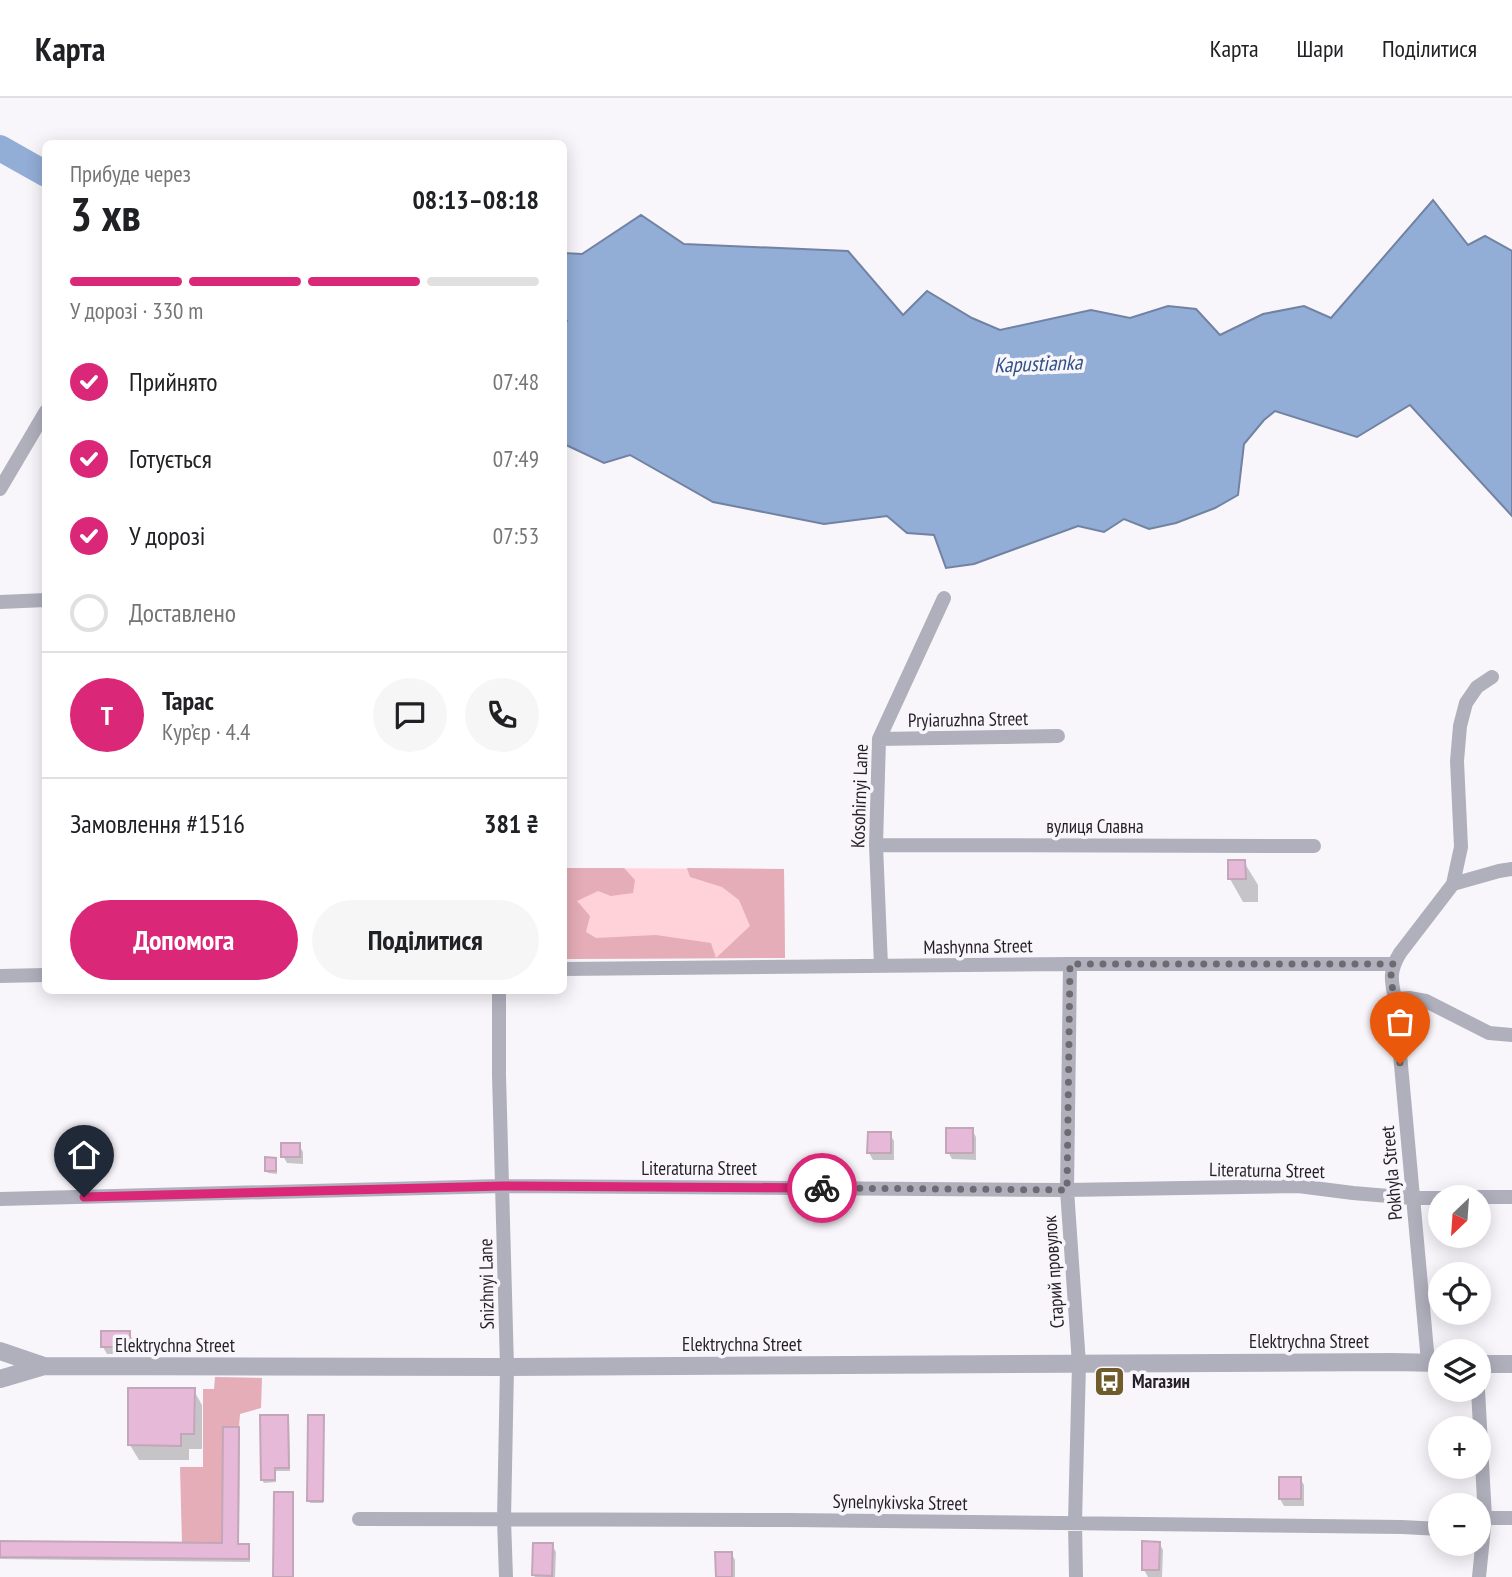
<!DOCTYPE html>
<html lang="uk">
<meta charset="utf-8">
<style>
:root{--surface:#fff;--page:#f6f6f6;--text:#202124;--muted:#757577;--line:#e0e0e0;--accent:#db2777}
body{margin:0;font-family:"PT Sans Narrow",sans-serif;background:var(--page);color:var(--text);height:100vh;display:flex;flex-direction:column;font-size:26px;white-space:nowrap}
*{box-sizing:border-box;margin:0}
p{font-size:23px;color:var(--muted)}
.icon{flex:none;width:38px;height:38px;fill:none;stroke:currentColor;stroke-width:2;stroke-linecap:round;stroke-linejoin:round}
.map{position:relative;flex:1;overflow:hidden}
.drawer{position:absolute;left:42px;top:42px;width:525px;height:854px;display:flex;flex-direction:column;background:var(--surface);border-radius:10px;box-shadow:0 4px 18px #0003}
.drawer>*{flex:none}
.needle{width:46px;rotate:205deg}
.tools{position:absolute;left:1428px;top:1087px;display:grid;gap:14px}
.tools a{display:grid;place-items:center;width:63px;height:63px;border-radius:50%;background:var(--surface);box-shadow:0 4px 18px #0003;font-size:35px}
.pin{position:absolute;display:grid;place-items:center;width:60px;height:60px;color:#fff;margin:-72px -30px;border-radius:50% 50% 50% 0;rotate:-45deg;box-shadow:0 0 7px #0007}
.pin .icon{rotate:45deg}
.courier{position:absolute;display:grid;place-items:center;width:70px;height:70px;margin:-35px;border:5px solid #db2777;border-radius:50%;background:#fff;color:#222;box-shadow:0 2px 9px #0007}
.summary em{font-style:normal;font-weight:700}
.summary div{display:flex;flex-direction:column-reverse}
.summary{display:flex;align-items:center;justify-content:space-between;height:119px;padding:0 28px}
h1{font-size:46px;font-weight:700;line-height:52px}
.bar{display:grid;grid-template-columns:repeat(4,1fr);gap:10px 7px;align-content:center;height:84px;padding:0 28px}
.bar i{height:9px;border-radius:5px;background:var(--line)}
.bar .selected{background:var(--accent)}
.bar p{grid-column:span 4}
.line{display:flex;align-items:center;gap:18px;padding:0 28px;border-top:2px solid var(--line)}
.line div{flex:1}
.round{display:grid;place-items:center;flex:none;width:74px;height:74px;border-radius:37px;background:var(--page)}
ol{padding:0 28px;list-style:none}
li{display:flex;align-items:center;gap:21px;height:77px}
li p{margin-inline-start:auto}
li .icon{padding:7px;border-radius:50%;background:var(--accent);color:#fff;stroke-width:4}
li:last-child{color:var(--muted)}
li i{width:38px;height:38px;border:4px solid var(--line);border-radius:50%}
.button{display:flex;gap:14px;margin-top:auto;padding:14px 28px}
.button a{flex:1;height:80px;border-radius:42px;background:var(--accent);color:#fff;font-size:28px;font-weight:700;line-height:80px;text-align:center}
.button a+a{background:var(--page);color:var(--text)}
header{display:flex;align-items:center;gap:42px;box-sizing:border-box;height:98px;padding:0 35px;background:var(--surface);border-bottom:2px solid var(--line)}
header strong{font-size:33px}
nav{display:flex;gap:38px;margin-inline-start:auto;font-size:24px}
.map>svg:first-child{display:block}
.green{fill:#ffd1d9}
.forest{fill:#e4adb7}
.water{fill:#92add6;stroke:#7182a2;stroke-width:2}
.shadow{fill:#0003}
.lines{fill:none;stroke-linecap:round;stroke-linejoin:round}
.river{stroke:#92add6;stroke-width:26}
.building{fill:#e7b9d8;stroke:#c3a7b9;stroke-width:2}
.minor{stroke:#afb0bc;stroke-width:14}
.tertiary{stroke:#afb0bc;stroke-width:18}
.done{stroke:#6f6a72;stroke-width:7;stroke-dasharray:0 12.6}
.route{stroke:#db2777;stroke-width:9}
.labels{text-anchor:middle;stroke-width:7;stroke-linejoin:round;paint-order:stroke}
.street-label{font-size:19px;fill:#251f29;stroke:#f9f6fb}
.poi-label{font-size:19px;font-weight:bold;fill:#251f29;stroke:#f9f6fb;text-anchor:start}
.water-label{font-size:21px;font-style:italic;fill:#2f5186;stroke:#f9f6fb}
</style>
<header>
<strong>Карта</strong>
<nav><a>Карта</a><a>Шари</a><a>Поділитися</a></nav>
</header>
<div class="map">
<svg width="1512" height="1479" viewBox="0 0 1512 1479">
<rect width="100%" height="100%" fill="#f9f6fb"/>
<path class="green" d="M564,770l220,1 1,89 -221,1z"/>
<path class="forest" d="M564,770h60l11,12 -2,13 -22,3 -13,-5 -21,10 13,15 -4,16 10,6 60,-3 55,8 5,15 34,-32 -11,-26 -17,-13 -32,-10 -3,-9 97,1 1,89 -221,1z
M215,1279l47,1 -1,30 -21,6 -1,13h-16l-1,116h-40l-2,-76h23v-78h11z"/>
<path class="water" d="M1433,102l35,45 17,-9 27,15v265l-102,-111 -53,32 -82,-26 -11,9 -20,24 -6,51 -23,13 -39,15 -27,6 -25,-10 -20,13 -26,-6 -104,38 -28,4 -12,-33 -27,-2 -20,-17 -63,8 -111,-22 -83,-47 -26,8 -40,-19v-120l3,-3 -3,-4v-64l18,1 59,-39 43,29 164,7 55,64 24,-24 45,27 28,12 91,-20 39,8 38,-12 28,3 24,26 43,-21 41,-8 27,12z"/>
<path class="shadow" d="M1244,764l14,23v17h-15l-13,-23z
M972,1032l4,7v23l-24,-1 -4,-7z
M890,1036l4,7v19h-21l-4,-7z
M299,1047l4,7v12l-16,-1 -4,-7z
M275,1061l2,3v12l-9,-1 -2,-2z
M129,1235l4,7v14h-26l-4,-7z
M193,1291l9,16v44h-13v11h-50l-9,-15z
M287,1319l2,3 1,51h-14v11l-12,1 -2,-3z
M323,1319l1,3 -1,83h-13l-1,-3z
M238,1330l2,3 -1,115h9l2,3v13l-250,-3v-17l224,3z
M1300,1380l4,7v21h-20l-4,-7z
M292,1396l2,3 -1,80h-18z
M1159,1445l4,7 -1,27h-14l-4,-7z
M552,1447l4,7 -1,25h-20l-1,-2z
M731,1455l4,7v17h-17z"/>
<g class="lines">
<path class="river" d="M0,50l46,26"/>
</g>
<path class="building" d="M1228,762h17l1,19h-18z
M946,1030h27v25h-27z
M868,1034h23v21h-24z
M281,1045h19v14h-19z
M265,1059l11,1v13h-11z
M101,1233h29v16h-29z
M128,1290h67l-1,46h-13v12l-53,-1z
M260,1317h28l1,53h-14v12h-14z
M308,1317h16l-1,86h-16z
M223,1329h16l-1,117h11v15l-249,-2v-16l222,2z
M1279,1379h22v22h-22z
M274,1394h19v85h-20z
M1142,1443l18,1 -1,28h-17z
M533,1445h20l-1,33 -20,-1z
M715,1454h17v25h-16z"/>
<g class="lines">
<path class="minor" d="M0,391l46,-78
M0,504l46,-2
M879,641l179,-3
M876,747l438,1
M1453,786l46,-13 13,-2
M1070,866l-3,226 12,174 -4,158 1,55
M881,868l-5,-121 3,-106 65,-141
M564,871l506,-5h324
M0,878l46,-1
M499,892v85l8,292 -3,153 2,57
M1395,901l14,-1 17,3 63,32 23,2
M1479,1099h33
M0,1101l502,-13 565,4 231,-4 55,7 59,5h28
M1428,1264l-33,-363c-4,-19 -6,-28 5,-46l53,-69 8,-37 -4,-86 3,-35 6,-23 11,-16 15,-10
M1478,1292l7,128 -6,59
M359,1421l431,1 612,7 38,2
M1479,1423l6,-3h27"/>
<path class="tertiary" d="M0,1253l44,15
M1479,1266h33
M0,1281l44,-13 463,1 885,-5 48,1"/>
</g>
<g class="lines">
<path class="done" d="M822,1090l245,2 3,-226h324l-3,10 9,90"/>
<path class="route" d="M84,1099l418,-11 320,2"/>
</g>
<defs>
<symbol id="bus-square" viewBox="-11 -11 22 22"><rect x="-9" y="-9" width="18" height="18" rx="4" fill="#705b2a" stroke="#f9f6fb"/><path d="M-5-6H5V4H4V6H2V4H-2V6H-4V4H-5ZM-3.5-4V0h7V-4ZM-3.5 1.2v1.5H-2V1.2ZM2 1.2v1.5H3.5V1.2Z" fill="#fff"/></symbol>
</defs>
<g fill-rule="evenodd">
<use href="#bus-square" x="1092" y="1266" width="35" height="35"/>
</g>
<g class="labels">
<g class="street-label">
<text transform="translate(968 621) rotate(-1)" y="7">Pryiaruzhna Street</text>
<text transform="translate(859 698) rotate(-88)" y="7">Kosohirnyi Lane</text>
<text x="1095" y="735">вулиця Славна</text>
<text transform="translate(978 848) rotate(-1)" y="7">Mashynna Street</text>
<text x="699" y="1077">Literaturna Street</text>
<text transform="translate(1267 1072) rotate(1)" y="7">Literaturna Street</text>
<text transform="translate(1391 1075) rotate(-95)" y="7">Pokhyla Street</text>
<text transform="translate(1053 1174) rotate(-94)" y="7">Старий провулок</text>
<text transform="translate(486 1186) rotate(-91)" y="7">Snizhnyi Lane</text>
<text x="1309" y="1250">Elektrychna Street</text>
<text x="742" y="1253">Elektrychna Street</text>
<text x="175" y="1254">Elektrychna Street</text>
<text transform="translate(900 1404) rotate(1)" y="7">Synelnykivska Street</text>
</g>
<g class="poi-label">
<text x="1132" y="1290">Магазин</text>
</g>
<g class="water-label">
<text transform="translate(1038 266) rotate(-2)" y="7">Kapustianka</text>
</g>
</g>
</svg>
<div class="tools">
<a><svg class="needle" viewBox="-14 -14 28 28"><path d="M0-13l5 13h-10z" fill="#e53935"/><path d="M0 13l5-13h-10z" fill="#757577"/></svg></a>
<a><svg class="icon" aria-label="locate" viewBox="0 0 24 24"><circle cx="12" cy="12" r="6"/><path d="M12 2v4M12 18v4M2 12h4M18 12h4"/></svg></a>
<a><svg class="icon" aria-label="layers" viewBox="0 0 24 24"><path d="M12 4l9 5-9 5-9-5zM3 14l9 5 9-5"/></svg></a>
<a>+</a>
<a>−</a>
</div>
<div class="pin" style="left:1400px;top:966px;background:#ea580c"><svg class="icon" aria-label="bag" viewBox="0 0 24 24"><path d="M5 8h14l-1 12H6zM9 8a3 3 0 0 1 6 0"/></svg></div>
<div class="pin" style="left:84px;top:1099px;background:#1f2937"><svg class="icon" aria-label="home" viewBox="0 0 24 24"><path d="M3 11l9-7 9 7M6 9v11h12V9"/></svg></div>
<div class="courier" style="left:822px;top:1090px"><svg class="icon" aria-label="bike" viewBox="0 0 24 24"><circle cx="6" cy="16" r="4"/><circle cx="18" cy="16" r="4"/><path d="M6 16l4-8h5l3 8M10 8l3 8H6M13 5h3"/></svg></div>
<section class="drawer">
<div class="summary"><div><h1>3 хв</h1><p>Прибуде через</p></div><em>08:13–08:18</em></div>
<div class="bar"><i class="selected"></i><i class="selected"></i><i class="selected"></i><i></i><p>У дорозі · 330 m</p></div>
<ol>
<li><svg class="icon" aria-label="check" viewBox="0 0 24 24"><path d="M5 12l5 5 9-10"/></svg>Прийнято<p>07:48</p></li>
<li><svg class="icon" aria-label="check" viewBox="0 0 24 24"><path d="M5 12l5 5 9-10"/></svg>Готується<p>07:49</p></li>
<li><svg class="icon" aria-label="check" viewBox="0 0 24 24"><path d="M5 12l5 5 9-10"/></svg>У дорозі<p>07:53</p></li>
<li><i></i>Доставлено</li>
</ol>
<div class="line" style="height:126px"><b class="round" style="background:var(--accent);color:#fff">Т</b><div><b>Тарас</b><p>Кур’єр · 4.4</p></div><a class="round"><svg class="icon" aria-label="chat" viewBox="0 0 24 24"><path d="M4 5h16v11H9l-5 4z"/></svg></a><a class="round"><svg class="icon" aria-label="phone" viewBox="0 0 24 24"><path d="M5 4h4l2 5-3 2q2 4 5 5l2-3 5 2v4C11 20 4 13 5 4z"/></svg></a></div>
<div class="line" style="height:91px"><div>Замовлення #1516</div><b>381 ₴</b></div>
<div class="button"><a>Допомога</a><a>Поділитися</a></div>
</section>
</div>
